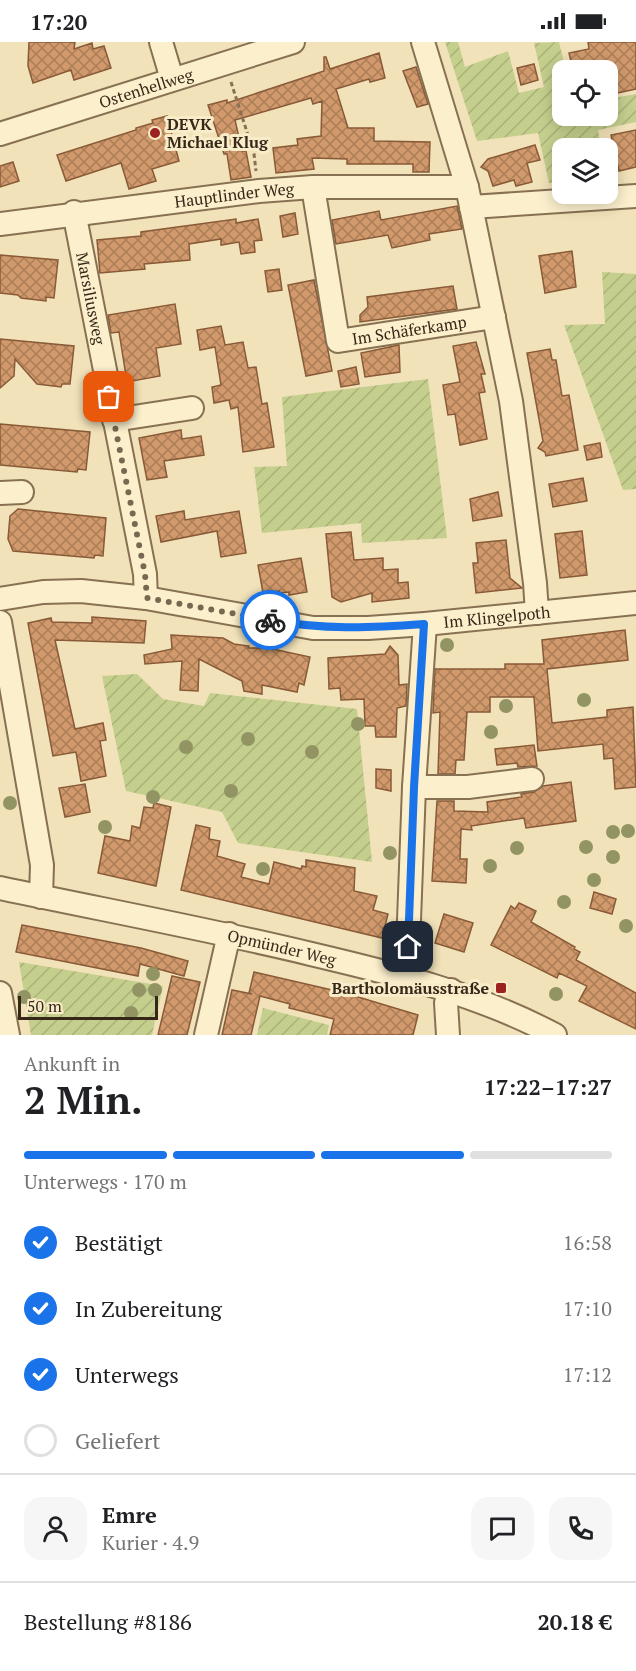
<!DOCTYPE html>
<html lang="de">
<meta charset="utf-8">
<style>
:root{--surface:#fff;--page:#f6f6f6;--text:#202124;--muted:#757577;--line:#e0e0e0;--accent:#1a73e8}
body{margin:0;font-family:"PT Serif",serif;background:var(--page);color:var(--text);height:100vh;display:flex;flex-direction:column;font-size:22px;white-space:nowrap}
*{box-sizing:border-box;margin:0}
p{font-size:20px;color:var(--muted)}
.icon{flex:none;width:33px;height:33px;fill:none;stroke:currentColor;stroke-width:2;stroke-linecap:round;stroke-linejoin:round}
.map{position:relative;height:993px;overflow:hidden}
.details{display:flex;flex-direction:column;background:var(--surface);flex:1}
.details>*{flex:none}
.tools{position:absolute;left:552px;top:18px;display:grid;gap:12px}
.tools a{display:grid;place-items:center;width:66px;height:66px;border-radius:12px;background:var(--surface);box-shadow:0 3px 15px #0003;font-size:30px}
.scale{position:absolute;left:18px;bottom:15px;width:140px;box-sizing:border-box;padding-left:6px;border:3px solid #362819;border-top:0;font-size:16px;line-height:21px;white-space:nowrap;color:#362819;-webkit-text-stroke:4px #f8ecc9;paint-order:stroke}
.pin{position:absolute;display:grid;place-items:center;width:51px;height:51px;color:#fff;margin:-26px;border-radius:12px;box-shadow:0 3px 9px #0006}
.courier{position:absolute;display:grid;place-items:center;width:60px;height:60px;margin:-30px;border:4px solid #1a73e8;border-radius:50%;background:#fff;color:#222;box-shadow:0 2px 8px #0007}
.summary em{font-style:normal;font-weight:800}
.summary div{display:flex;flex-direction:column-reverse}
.summary{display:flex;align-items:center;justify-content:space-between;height:102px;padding:0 24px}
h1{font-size:39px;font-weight:800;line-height:45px}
.bar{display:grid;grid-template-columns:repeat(4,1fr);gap:9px 6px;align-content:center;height:72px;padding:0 24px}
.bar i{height:8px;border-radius:4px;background:var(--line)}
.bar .selected{background:var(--accent)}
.bar p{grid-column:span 4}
.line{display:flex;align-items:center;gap:15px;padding:0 24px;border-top:2px solid var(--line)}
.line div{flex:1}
.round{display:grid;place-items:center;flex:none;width:63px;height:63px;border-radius:18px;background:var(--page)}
ol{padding:0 24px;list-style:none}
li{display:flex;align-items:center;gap:18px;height:66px}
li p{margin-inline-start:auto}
li .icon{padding:6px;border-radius:50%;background:var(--accent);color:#fff;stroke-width:4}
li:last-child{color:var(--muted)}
li i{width:33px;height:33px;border:3px solid var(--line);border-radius:50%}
.status{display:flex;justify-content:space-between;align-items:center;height:42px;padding:0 30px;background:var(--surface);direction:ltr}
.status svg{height:16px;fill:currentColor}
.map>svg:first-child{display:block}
.garden{fill:url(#garden-furrows)}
.building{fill:url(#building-cross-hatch);stroke:#895a37;stroke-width:1.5}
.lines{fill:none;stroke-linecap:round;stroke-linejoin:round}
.minor-casing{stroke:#887153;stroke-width:26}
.path{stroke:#887153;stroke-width:3;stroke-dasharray:4.5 3;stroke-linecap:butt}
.minor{stroke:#fbefcc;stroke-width:22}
.tree{fill:#929464}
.done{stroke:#776951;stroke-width:6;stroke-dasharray:0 10.8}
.route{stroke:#1a73e8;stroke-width:8}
.poi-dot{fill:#9b221e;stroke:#f8ecc9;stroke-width:2}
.labels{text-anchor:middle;stroke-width:6;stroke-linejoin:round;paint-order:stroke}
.street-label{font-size:16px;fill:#362819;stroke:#f8ecc9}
.poi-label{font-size:16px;font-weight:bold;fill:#362819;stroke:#f8ecc9;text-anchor:start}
</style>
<div class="status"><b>17:20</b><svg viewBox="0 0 49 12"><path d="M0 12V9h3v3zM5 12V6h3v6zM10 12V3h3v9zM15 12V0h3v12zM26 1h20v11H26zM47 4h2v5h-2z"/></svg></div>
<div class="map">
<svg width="636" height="993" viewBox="0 0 636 993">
<defs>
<pattern id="garden-furrows" width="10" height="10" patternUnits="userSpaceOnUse" patternTransform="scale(1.5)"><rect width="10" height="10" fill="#c5cf8d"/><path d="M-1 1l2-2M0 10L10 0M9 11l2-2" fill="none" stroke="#aab279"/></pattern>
<pattern id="building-cross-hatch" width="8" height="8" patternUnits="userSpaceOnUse" patternTransform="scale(1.5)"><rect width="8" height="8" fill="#d29a6c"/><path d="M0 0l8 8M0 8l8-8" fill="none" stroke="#ab7e58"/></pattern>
</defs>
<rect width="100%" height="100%" fill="#f1e2b9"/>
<path class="garden" d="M445,0h13l7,25 43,-16 11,42 25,-6 -10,-44 25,-1 7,28h-4v46h46v-17l28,-5v28l-38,8 3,18h-39v35h-13l-11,-50 -61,8z
M602,230l34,2v215l-13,1 -59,-165 41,-1z
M428,337l19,159 -85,5 -1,-20 -99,10 -8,-66 33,-1 -5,-69z
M137,632l26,25 41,7 6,-13 147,16 15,153 -134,-19 -16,-31 -96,-21 -24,-115z
M19,920l144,24 -11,49h-121z
M263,966l66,17 -2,10h-70z"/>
<path class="building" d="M29,0h46l-1,7 18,-6 1,6 11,-3 7,22 -37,12 -3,-10 -38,13 -5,-17z
M588,0h48v47l-28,6v-25h-14l-2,-5 -19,4 -4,-16 20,-4z
M379,11l6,25 -15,4 -1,-3 -33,10 12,39h26v13l56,1 -1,30h-16v-8h-66v-5l-35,-1 2,11 -38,4 -3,-25 25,-3 -1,-6 24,-3 1,-35 -9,3 -2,-6 -76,22 7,31h4l5,26 -20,3 -4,-26h-3l-16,-49 19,-5v3l97,-32v-14h2l4,12z
M534,22l4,16 -17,5 -4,-17z
M416,25l12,37 -11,3 -14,-36z
M167,74l12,45 -27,8 4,12 -27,8 -8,-26 -55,18 -9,-26 79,-25v-2l17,-5 -1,-3z
M636,88v37l-17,4 -8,-36z
M535,103l5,15 -13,3 5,19 -16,4 -2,-6 -21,6 -5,-15 -7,-4 7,-8z
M13,120l6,19 -19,6v-21z
M457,164l5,23 -33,5 1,6 -38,8 -4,-13 -52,9 -4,-24 47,-9 2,9z
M295,171l3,21 -15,3 -3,-21z
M236,177v4l22,-4 4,21 -8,1 1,11 -14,2 -2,-12 -18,3v-6l-32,5 1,16 -46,4 1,5 -45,4 -3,-33 44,-4v-4z
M572,209l4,36 -31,6 -6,-37z
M0,213l58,5 -4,38 -8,-1v4l-25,-3 -3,-3 -18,-2z
M279,227l3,21 -14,2 -3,-21z
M314,238l18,91 -26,5 -18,-91z
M453,244l4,23 -97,13v-7l8,-8 -1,-10z
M175,262l6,40 -25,4 4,28 -33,6 -8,-50 -8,1 -3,-18z
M221,284l4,19 18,-3 5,26 8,-1 6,37 5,-1 7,44 -31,5 -5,-45 -7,2 -2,-9 -15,3 -2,-16 9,-2 -6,-38 -15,3 -3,-20z
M0,297l74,7 -4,38h-8l-1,3 -24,-3 -22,-25 -1,17 -14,12z
M476,300l9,32h-4l4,18 -6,1 8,46 -27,6 -5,-31 -7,1 -5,-30 17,-3 -7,-36z
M399,303l1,27 -35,5 -4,-24z
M550,307l2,11h4l6,36 7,-1 9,55 -32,6 -1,-4 -7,-4 5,-7 -16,-88z
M356,325l3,17 -18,3 -3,-16z
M0,382l90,8 -4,38 -8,-1 -1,3 -77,-7z
M181,388l1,9 19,-3 3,19 -40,6 3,16 -20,3 -8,-42z
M600,401l2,14 -15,3 -3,-14z
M583,436l4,23 -34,6 -4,-23z
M498,450l4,24 -29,5 -3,-22z
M18,467l88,9 -3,38 -8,-1 -1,3 -81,-7 -5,-12 2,-23z
M184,469l1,9 54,-9 7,42 -25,4 -4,-26 -56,11 -5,-26z
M582,489l5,44 -27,3 -5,-44z
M351,490l3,28 29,-2v12l15,-1v14l10,-1 1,16 -37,4v-9l-31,9 -9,-5 -6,-63z
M506,498l4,38 12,10 -46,5 -3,-30h5l-2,-20z
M301,516l6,34 -18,3v-3l-9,1 -1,-2 -16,2 -5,-28z
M92,575l54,4 -2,22 -89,-3 20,89 28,-6 3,17 -6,1 6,35 -25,5 -5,-29 -23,4 -25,-133 23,-5 1,4 40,1z
M625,588l3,30 -81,9 5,54 55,-6v-7l26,-3 3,80 -21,2 -2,-31 -9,1 -1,-15 -65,7 -4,-54h-44v15h-23l-3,48h-8l-1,14h-17l2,-62 -7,1 2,-44h70v-5h39l-2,-24z
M171,593l52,3 11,6 15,2 -1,2h20l42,9 -6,28 -5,-2 -2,9 -35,-7v9l-18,-3 -2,-10 -43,-22 -1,32 -18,-1 2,-29 -37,3 -1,-9 28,-6z
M390,604l8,9 1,30 8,-1 -1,22 -9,2 -1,29h-20l-1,-11h-10l-1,-27 -23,1 -1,-12 -11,1 -1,-31 57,-4z
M534,703l3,21 -19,1 -1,-4 -20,2 -2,-16z
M376,727l15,1v21l-15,-3z
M571,740l5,39 -50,7 -2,-10 -53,8 1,4 -11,-1 -1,30h7l-1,24 -34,-2 5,-80h17v10l34,1 -1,-10 35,-5 -1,-3 13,-2 9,-6z
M85,742l5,28 -25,5 -6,-29z
M154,761l17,4 -15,79 -58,-13 7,-37 25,5 2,-15 8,2 4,-21 9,1z
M196,783l14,3 -1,11 11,2 -3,15 28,8 -4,13 28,7 5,-22 27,7 1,-3 4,1v-7l49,8 -1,23 23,5 -4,14 15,4 -6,24 -201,-48z
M594,850l22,7 -4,15 -22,-6z
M519,861l17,8 -5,11 44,25 -1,2 6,3 -4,8 60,33v36l-57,-28 8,-15 -28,-13 -2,5 -66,-33 20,-39 4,3z
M444,872l29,9 -9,29 -29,-9z
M22,883l119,23 47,13 -4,15 -44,-12 -2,12 -122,-24z
M254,930l91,21 73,22 -5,20h-83l4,-16 -45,-11 1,-4 -30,-8 -9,39h-29l10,-45 20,4 -3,-1z
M172,934l28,6 -13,53h-29z"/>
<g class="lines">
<defs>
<g id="minor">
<path d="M161,0l11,37"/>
<path d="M423,0l44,145 44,214 24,182 2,30"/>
<path id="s1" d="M0,92l293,-92"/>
<path id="s2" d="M313,145l25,154 156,-24"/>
<path d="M471,165l165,-11"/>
<path id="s3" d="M74,170l71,362 1,24"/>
<path id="s4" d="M0,182l259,-33 54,-4h154"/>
<path d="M114,378l78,-12"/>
<path d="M0,451l22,-1"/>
<path id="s5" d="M0,557l43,-7 38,-1 65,7 167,30h55l57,-4 211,-21"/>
<path d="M0,580l42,243 -1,32"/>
<path d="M414,745h54l64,-8"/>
<path id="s6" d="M0,846c104,22 208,41 311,66 85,20 167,40 244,81"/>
<path d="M404,934l4,-29 6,-160 11,-163"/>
<path d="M0,951l8,42"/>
<path d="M206,993l23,-101"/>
<path d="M448,993l-2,-32 5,-13"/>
</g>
</defs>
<use href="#minor" class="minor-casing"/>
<path class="path" d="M231,40l23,72 2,17"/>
<use href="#minor" class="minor"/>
</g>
<g class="tree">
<circle cx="447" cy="603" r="7"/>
<circle cx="584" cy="658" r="7"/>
<circle cx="506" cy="664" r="7"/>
<circle cx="358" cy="682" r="7"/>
<circle cx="491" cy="690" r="7"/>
<circle cx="248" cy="697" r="7"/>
<circle cx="186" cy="705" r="7"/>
<circle cx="312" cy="710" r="7"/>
<circle cx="231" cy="749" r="7"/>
<circle cx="153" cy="755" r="7"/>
<circle cx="10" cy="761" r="7"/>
<circle cx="105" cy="785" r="7"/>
<circle cx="628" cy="789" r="7"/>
<circle cx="613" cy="790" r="7"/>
<circle cx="586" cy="805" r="7"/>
<circle cx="517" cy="806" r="7"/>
<circle cx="390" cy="811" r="7"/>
<circle cx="613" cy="815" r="7"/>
<circle cx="490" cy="824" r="7"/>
<circle cx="263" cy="827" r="7"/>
<circle cx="594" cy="838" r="7"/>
<circle cx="564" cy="860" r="7"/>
<circle cx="626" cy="884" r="7"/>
<circle cx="153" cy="932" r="7"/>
<circle cx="139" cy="948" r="7"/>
<circle cx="155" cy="948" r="7"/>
<circle cx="556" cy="952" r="7"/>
<circle cx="24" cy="955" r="7"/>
<circle cx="131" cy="971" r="7"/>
</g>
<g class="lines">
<path class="done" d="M109,355l36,177 2,24 123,22"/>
<path class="route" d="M270,578c53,10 100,8 154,4l-10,163 -6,160"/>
</g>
<g class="poi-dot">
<circle cx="155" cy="91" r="6"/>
<rect x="495" y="940" width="12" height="12" rx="3"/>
</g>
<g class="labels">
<g class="street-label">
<text dy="6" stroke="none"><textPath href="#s1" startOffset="153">Ostenhellweg</textPath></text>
<text dy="6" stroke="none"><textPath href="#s4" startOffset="236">Hauptlinder Weg</textPath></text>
<text dy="6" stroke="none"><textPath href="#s3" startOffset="88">Marsiliusweg</textPath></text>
<text dy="6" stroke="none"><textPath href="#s2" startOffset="228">Im Schäferkamp</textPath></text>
<text dy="6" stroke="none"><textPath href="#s5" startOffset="501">Im Klingelpoth</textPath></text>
<text dy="6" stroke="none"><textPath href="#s6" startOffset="288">Opmünder Weg</textPath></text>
</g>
<g class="poi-label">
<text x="167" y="88">DEVK<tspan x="167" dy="18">Michael Klug</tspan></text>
<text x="489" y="952" text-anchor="end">Bartholomäusstraße</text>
</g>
</g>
</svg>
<div class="tools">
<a><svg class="icon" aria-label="locate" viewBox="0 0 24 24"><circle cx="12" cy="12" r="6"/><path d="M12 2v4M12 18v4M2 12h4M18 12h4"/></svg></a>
<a><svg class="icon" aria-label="layers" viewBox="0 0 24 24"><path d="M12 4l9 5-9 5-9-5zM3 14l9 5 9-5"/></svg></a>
</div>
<div class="scale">50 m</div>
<div class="pin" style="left:109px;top:355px;background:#ea580c"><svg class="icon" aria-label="bag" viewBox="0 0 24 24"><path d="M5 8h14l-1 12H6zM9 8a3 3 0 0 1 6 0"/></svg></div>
<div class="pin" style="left:408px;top:905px;background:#1f2937"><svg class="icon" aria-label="home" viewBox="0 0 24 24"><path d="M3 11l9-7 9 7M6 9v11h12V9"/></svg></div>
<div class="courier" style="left:270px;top:578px"><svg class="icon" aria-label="bike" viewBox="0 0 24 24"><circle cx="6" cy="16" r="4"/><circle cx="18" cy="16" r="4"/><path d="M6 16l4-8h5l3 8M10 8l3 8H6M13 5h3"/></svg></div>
</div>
<section class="details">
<div class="summary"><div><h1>2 Min.</h1><p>Ankunft in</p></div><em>17:22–17:27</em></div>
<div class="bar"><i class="selected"></i><i class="selected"></i><i class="selected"></i><i></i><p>Unterwegs · 170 m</p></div>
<ol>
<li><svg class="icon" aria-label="check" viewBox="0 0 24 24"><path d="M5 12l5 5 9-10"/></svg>Bestätigt<p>16:58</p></li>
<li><svg class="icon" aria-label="check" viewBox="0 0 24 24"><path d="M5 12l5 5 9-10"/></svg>In Zubereitung<p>17:10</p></li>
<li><svg class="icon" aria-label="check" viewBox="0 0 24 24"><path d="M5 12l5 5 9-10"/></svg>Unterwegs<p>17:12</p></li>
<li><i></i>Geliefert</li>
</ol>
<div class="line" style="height:108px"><a class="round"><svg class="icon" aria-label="person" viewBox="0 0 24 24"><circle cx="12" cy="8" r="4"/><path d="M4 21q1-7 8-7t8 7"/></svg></a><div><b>Emre</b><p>Kurier · 4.9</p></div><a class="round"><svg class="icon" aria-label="chat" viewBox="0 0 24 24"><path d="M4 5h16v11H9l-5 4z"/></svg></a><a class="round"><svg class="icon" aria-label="phone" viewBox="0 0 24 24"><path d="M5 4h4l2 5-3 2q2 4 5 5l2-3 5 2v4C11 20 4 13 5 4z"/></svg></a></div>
<div class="line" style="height:78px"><div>Bestellung #8186</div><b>20.18 €</b></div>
</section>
